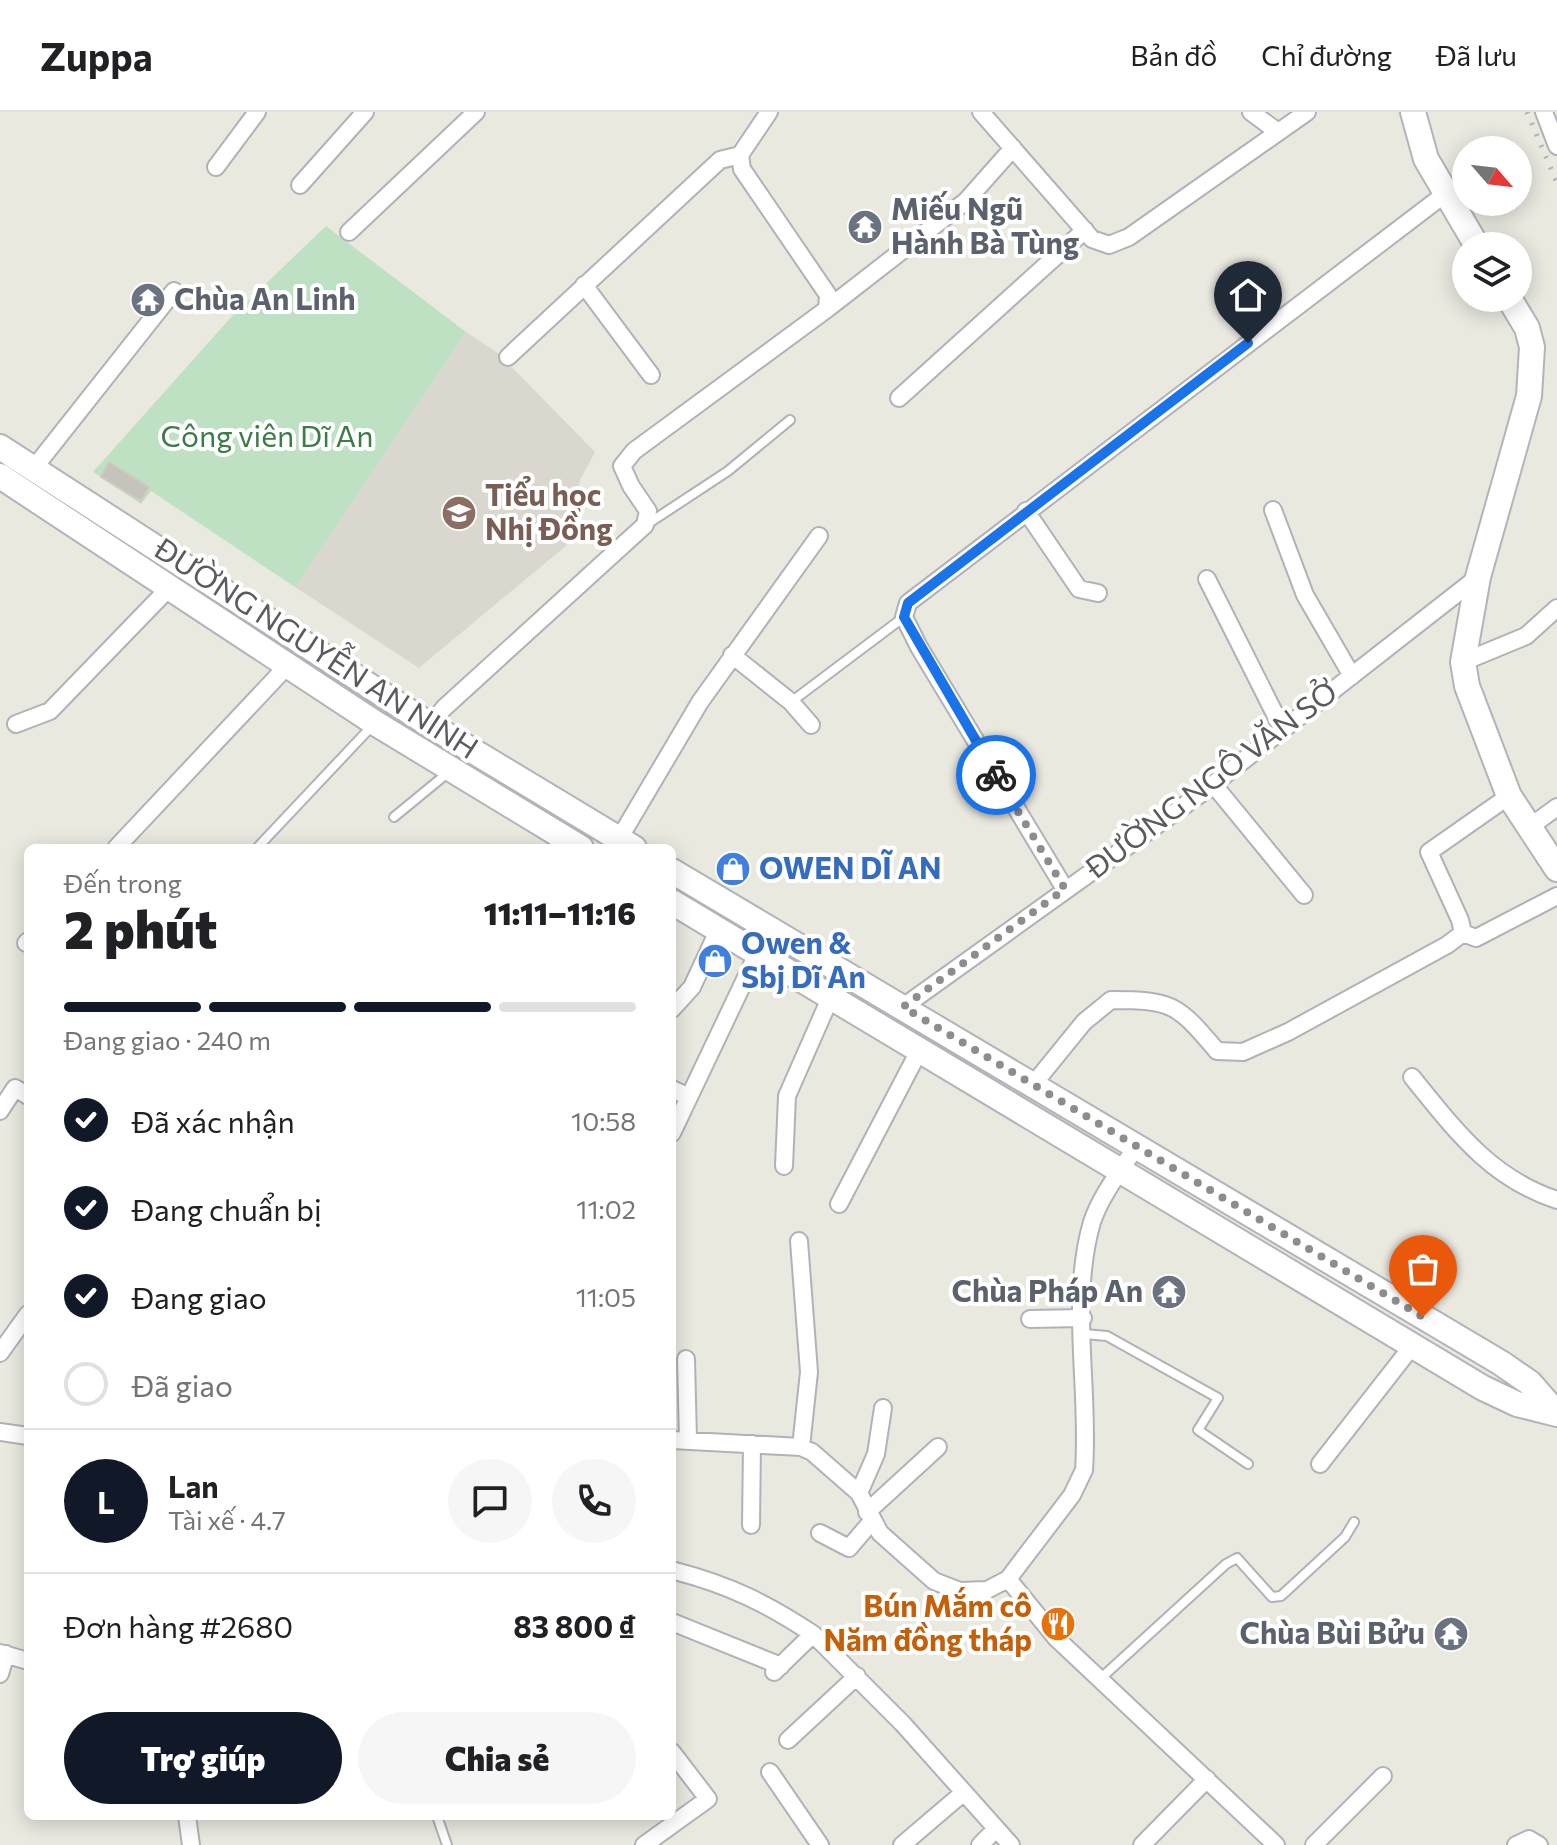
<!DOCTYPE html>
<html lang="vi">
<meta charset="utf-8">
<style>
:root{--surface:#fff;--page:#f6f6f6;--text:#202124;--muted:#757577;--line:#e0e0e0;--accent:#111827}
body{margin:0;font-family:Commissioner,sans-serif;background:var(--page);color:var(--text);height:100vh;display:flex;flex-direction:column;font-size:30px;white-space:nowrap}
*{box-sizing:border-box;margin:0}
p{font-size:26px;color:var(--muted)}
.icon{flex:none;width:44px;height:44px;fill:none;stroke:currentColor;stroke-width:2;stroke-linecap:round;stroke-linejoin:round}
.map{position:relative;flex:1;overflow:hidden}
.sheet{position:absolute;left:24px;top:732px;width:652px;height:976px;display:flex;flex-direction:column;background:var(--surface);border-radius:12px;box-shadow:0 4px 20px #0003}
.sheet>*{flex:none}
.needle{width:52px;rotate:118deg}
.tools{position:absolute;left:1452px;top:24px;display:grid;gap:16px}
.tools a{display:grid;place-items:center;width:80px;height:80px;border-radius:50%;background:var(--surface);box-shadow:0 4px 20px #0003;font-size:40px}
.pin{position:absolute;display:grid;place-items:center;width:68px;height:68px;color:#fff;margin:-82px -34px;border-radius:50% 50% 50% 0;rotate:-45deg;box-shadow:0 0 8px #0007}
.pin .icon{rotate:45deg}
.courier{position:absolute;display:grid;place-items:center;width:80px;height:80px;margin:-40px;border:6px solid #1a73e8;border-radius:50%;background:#fff;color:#222;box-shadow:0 2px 10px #0007}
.head em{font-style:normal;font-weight:800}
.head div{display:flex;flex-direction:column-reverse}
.head{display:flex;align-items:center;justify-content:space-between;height:136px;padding:0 40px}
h1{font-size:52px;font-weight:800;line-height:60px}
.bar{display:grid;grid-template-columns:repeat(4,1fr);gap:12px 8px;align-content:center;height:96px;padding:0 40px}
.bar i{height:10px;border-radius:6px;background:var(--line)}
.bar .active{background:var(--accent)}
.bar p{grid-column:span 4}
.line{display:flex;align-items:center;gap:20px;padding:0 40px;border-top:2px solid var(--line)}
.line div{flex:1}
.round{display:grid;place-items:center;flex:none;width:84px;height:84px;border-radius:42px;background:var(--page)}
ol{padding:0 40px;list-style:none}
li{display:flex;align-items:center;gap:24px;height:88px}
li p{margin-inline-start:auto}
li .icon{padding:8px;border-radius:50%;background:var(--accent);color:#fff;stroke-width:4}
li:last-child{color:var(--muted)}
li i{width:44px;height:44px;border:4px solid var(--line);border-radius:50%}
.primary-button{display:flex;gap:16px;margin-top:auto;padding:16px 40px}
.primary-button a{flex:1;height:92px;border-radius:48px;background:var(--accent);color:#fff;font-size:32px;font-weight:800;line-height:92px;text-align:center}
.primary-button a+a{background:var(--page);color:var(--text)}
header{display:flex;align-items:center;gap:48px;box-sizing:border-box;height:112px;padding:0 40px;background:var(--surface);border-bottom:2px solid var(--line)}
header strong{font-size:38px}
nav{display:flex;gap:44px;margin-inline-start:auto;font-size:28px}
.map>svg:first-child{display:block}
.education{fill:#dad8ce}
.green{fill:#bee0c3}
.building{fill:#c6c3bd;stroke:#cecbbf;stroke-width:2}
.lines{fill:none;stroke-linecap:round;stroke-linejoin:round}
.service-casing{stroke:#b1b2b7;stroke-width:12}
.minor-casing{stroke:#b1b2b7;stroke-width:20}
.secondary-casing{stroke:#b2b4b9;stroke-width:28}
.service{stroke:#fff;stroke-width:8}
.minor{stroke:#fff;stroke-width:16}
.secondary{stroke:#fff;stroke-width:24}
.rail{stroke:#b1b2b2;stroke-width:5;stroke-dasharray:2 10;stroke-linecap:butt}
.done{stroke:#8c8d8c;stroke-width:8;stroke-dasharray:0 14.4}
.route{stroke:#1a73e8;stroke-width:10}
.labels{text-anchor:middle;stroke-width:8;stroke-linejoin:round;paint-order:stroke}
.worship-label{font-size:30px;font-weight:bold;fill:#5b616d;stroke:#fff;text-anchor:start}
.park-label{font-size:30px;fill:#3b7c47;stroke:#fff}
.education-label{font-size:30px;font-weight:bold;fill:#785e54;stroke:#fff;text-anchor:start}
.street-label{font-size:30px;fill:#595b5f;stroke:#fff}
.shop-label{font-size:30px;font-weight:bold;fill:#366cbe;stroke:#fff;text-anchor:start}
.food-label{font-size:30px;font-weight:bold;fill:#c56008;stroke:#fff;text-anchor:end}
</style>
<header>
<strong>Zuppa</strong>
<nav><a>Bản đồ</a><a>Chỉ đường</a><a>Đã lưu</a></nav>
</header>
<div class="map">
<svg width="1557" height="1733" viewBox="0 0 1557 1733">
<rect width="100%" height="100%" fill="#eae9e0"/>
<path class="education" d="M466,220l32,21 97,99 -15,28 -13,65 -148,123 -124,-81z"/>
<path class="green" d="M326,114l140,106 -171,255 -144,-96 -10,13 -48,-32 140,-157z"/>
<path class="building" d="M109,350l40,25 -8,14 -40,-24z"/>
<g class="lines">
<defs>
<path id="service" d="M646,413l82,-54 62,-51
M791,590l113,-85
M394,705l56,-46
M257,736l115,-122
M1084,1222l23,2 111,62 -20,32 50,34
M1100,1567l126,-115 11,-6 35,39 9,-1 64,-59 9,-15
M437,1704l10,29"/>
<path id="minor" d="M981,0l111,127 17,6 20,-8 178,-125
M1251,0l27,20
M1544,0l13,34
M216,55l41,-55
M300,73l65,-73
M349,120l127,-120
M584,173l67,90
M827,197l139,-108 47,-53
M508,245l212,-197 20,-5
M899,286l186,-168
M34,356l140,-177
M1273,398l32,85 47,81
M1026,399l53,78 19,4
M1207,467l76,151
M732,543l59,47 20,23
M1463,550l63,-26 31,-28
M16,612l34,-13 121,-125
M430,613l14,-17 201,-183 3,-14 -17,-25 -9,-20 12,-15 193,-142 1,-14 -86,-126 -2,-14 29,-43
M1213,672l91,111
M1531,714l26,-19
M619,727l81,-137 119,-166
M116,736l173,-184
M1065,777l-146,-242 -15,-30 4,-14 537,-409
M1463,821l13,5 81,-42
M26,831l2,-2
M903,895l300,-215 275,-215
M672,897l20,-22 27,-58
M1412,965c43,53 78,101 145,123
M1032,974l52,-64 27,-22c62,0 66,4 106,51l26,1 45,-20 159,-87 16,-12 -3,-13 -31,-68 80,-56
M672,977l17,8
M0,999l15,-23 13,8
M672,1021l97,-204
M784,1054l3,-70 44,-100
M839,1092l81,-155
M799,1129l10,131 -8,75
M1030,1207l53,-1
M0,1241l28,-39
M686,1247l2,81
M0,1320l28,4
M672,1328l129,7 11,5 47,41 21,40 54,48 26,10 27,-1 21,-11 64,-84 12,-25c6,-81 -15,-169 8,-248 9,-27 29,-52 44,-75
M1320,1352l93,-119
M859,1381l17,-39 7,-46
M867,1400l71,-65
M751,1413l1,-81
M820,1421l29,15 23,-27
M675,1459c54,14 91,32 138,63
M1008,1467l48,59 220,207
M672,1510l109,44
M0,1541l28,8
M774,1560l39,-38 90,90 108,121
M0,1562l6,-20
M788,1628l69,-64
M770,1660l50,73
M187,1704l4,29
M644,1733l64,-46 -36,-47
M902,1733l61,-52
M980,1733l15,-15
M1142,1733l65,-66
M1314,1733l69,-69
M1516,1733l13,-6 10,6"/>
<path id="secondary" d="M1413,0l13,47 51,87
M1509,186l18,30 5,19 -3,49 -51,181 -15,85 4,24 42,110 48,73
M0,335l430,278 204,123
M0,364l375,247 206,125
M672,759l829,492 29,20 26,30
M672,790l811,486 34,16 40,10"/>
</defs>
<use href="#service" class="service-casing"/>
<use href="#minor" class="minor-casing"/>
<use href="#secondary" class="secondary-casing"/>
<use href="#service" class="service"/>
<use href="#minor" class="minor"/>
<use href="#secondary" class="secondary"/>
<path class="rail" d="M1527,0l30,71"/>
</g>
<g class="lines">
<path class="done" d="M996,663l69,114 -162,118 520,310"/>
<path class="route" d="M996,663l-92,-158 4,-14 340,-260"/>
</g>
<defs>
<symbol id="temple-disc" viewBox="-11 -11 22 22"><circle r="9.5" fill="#6b7280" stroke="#fff"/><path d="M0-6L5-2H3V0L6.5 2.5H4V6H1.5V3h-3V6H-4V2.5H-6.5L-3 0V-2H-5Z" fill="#fff"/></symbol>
<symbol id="school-disc" viewBox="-11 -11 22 22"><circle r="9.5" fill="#8d6e63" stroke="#fff"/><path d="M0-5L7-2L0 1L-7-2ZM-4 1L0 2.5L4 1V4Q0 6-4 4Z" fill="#fff"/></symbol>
<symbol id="shop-disc" viewBox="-11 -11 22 22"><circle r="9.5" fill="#3f7fe0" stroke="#fff"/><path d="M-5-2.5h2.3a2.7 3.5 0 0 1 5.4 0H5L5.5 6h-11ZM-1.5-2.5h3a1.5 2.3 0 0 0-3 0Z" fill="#fff"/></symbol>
<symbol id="restaurant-disc" viewBox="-11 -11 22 22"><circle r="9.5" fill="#e8710a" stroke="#fff"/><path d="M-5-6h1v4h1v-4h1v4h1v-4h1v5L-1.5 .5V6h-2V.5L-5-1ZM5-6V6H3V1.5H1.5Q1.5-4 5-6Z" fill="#fff"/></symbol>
</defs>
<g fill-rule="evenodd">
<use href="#temple-disc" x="845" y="95" width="40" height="40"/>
<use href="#temple-disc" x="128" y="168" width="40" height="40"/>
<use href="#school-disc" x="439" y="381" width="40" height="40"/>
<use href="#shop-disc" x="713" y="737" width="40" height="40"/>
<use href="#shop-disc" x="695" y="829" width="40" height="40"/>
<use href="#temple-disc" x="1149" y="1160" width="40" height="40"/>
<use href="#restaurant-disc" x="1038" y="1492" width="40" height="40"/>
<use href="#temple-disc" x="1431" y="1502" width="40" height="40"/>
</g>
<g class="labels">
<g class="worship-label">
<text x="891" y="108">Miếu Ngũ<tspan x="891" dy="34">Hành Bà Tùng</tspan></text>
<text x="174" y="198">Chùa An Linh</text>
<text x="1143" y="1190" text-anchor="end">Chùa Pháp An</text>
<text x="1425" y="1532" text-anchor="end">Chùa Bùi Bửu</text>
</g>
<g class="park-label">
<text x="267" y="335">Công viên Dĩ An</text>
</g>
<g class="education-label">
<text x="485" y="394">Tiểu học<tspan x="485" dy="34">Nhị Đồng</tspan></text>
</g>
<g class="street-label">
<text transform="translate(316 537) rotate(33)" y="10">ĐƯỜNG NGUYỄN AN NINH</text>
<text transform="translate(1212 668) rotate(-37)" y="10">ĐƯỜNG NGÔ VĂN SỞ</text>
</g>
<g class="shop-label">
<text x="759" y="767">OWEN DĨ AN</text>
<text x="741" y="842">Owen &amp;<tspan x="741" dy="34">Sbj Dĩ An</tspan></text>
</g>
<g class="food-label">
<text x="1032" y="1505">Bún Mắm cô<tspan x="1032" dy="34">Năm đồng tháp</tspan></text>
</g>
</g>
</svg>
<div class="tools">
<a><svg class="needle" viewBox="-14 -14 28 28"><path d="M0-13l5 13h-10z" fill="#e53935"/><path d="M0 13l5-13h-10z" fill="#757577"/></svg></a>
<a><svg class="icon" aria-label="layers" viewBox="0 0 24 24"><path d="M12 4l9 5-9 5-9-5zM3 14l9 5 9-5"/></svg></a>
</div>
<div class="pin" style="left:1423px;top:1205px;background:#ea580c"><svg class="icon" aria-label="bag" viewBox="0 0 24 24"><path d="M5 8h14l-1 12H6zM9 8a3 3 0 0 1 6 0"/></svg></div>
<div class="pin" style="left:1248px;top:231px;background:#1f2937"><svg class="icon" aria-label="home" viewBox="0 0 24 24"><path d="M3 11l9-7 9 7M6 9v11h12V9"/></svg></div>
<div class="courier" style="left:996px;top:663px"><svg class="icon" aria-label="bike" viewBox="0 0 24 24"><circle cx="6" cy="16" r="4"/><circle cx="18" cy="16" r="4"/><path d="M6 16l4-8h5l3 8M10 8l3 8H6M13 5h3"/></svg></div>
<section class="sheet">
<div class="head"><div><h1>2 phút</h1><p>Đến trong</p></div><em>11:11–11:16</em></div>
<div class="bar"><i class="active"></i><i class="active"></i><i class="active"></i><i></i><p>Đang giao · 240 m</p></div>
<ol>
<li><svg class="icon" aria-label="check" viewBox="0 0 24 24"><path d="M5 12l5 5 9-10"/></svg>Đã xác nhận<p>10:58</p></li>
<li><svg class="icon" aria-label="check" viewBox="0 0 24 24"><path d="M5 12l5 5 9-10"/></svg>Đang chuẩn bị<p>11:02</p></li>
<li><svg class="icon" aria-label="check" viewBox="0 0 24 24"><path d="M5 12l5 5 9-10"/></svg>Đang giao<p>11:05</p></li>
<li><i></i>Đã giao</li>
</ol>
<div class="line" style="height:144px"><b class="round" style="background:var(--accent);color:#fff">L</b><div><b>Lan</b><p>Tài xế · 4.7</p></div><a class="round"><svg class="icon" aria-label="chat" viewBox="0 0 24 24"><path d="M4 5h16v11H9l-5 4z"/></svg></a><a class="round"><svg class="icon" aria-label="phone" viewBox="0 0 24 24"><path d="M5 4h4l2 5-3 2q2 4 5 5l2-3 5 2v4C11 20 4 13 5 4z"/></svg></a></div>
<div class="line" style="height:104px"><div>Đơn hàng #2680</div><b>83 800 ₫</b></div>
<div class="primary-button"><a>Trợ giúp</a><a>Chia sẻ</a></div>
</section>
</div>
